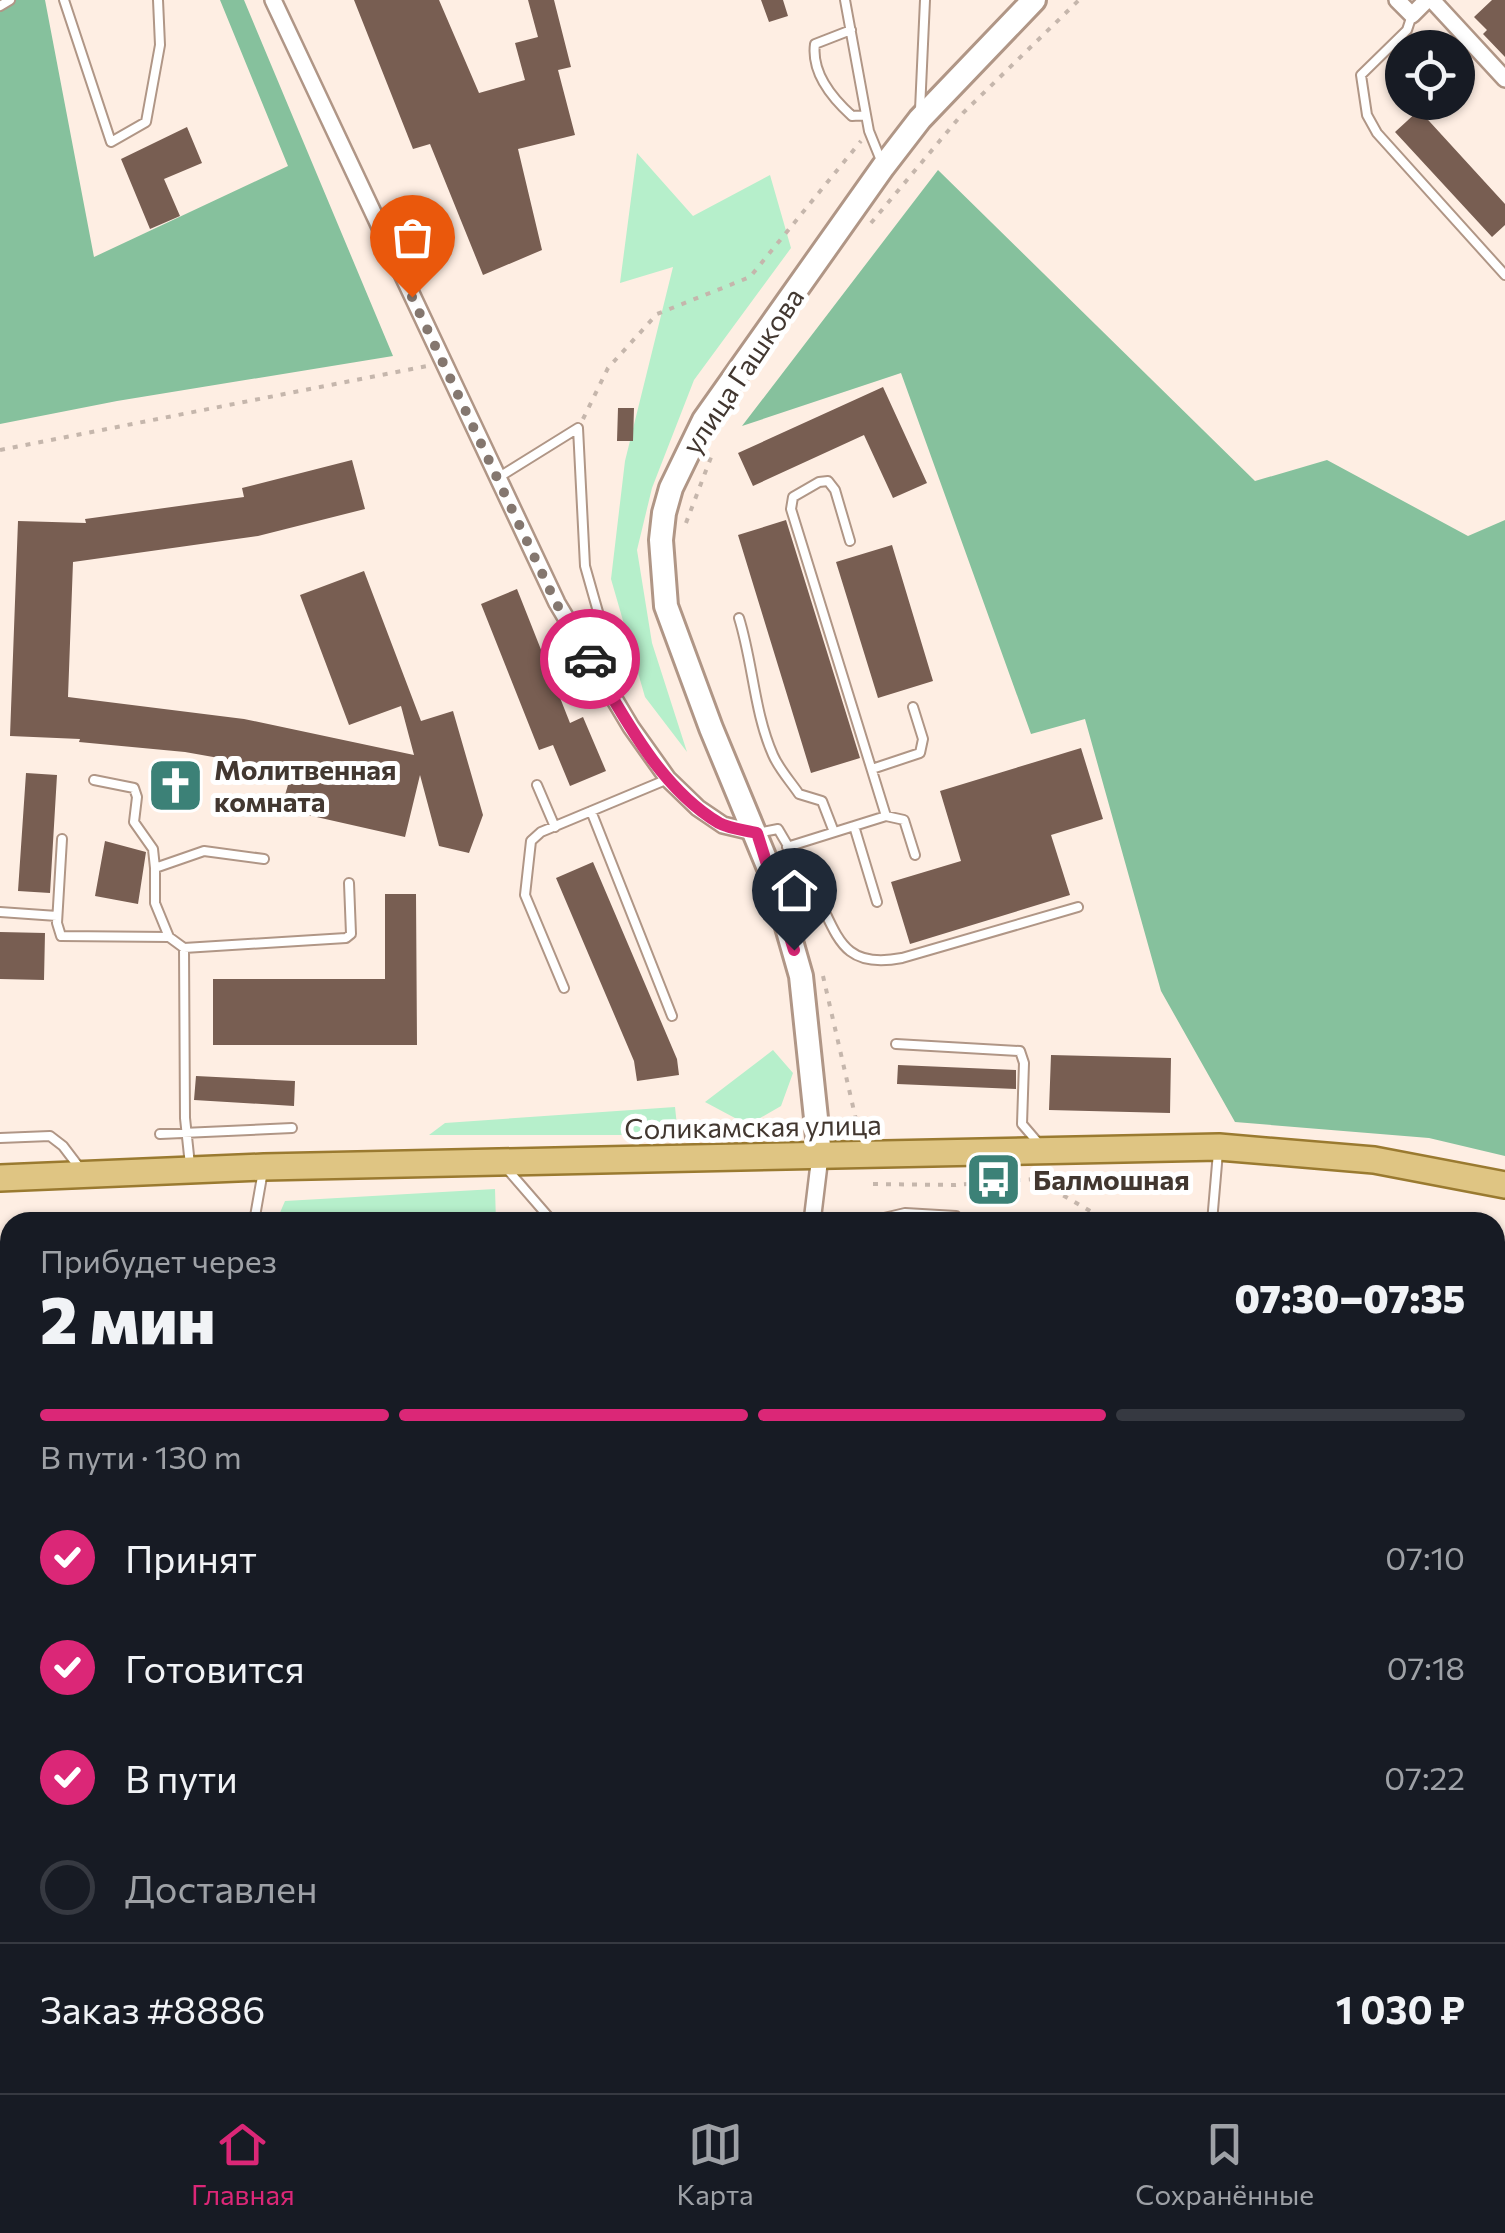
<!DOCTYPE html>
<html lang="ru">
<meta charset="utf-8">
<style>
:root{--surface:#171b24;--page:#242831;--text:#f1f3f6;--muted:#9ea1a6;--line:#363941;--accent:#db2777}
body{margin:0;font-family:Commissioner,sans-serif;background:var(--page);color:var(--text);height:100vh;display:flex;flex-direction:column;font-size:38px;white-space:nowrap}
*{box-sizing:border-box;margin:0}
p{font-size:32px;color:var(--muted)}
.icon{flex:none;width:55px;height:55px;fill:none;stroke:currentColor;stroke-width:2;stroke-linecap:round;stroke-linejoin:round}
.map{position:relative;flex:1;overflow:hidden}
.sheet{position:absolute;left:0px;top:1212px;width:1505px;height:882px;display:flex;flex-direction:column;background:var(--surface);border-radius:30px 30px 0 0;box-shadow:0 2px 8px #0004}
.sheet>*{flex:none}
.controls{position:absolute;left:1385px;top:30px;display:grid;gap:20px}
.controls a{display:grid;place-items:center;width:90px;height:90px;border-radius:50%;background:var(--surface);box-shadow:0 2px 8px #0004;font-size:50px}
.pin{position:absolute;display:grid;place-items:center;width:85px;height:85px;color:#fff;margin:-102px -42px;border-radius:50% 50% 50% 0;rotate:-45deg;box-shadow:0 0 10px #0007}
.pin .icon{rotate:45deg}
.courier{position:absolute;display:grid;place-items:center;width:100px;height:100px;margin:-50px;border:8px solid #db2777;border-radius:50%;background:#fff;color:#222;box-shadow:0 2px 12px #0007}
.overview em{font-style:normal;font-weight:800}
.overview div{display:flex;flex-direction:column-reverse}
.overview{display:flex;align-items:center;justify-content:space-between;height:170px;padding:0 40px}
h1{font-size:65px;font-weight:800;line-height:75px}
.bar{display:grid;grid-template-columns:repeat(4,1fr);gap:15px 10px;align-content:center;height:120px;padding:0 40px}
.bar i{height:12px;border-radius:8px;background:var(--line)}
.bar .on{background:var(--accent)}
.bar p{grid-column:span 4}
.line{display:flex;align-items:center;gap:25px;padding:0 40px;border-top:2px solid var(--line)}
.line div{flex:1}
ol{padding:0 40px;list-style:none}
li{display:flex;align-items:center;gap:30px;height:110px}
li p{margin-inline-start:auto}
li .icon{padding:10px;border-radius:50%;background:var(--accent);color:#fff;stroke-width:4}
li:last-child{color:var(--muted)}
li i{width:55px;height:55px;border:5px solid var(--line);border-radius:50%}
.tabs{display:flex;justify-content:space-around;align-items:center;height:140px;border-top:2px solid var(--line);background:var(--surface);font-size:28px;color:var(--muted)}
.tabs a{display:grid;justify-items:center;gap:5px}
.tabs .on{color:var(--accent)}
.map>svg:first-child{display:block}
.green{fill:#b6efcb}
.forest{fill:#86c19d}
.building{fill:#785e52}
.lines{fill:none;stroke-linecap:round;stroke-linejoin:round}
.lane-casing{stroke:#b09686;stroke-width:12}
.street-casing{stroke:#b09686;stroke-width:20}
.secondary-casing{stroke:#b09686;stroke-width:28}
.primary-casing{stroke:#9a7a30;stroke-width:30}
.path{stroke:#c5b6ac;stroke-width:4;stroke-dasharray:5 8;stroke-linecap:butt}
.lane{stroke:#fff;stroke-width:8}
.street{stroke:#fff;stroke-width:15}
.secondary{stroke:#fff;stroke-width:22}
.primary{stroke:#dfc583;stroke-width:25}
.done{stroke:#84776f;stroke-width:10;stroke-dasharray:0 18}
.route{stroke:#db2777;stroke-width:12}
.labels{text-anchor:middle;stroke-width:10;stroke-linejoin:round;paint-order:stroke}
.street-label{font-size:28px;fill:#423730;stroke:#fff}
.poi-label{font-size:28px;font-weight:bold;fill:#423730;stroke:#fff;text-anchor:start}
</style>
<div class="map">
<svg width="1505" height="2093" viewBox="0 0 1505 2093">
<rect width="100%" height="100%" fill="#feeee3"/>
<path class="green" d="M637,153l56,63 77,-41 21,73 -97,132 -42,108 -15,62 15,93 35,109 -42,-55 -34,-118 14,-118 48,-194 -53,16z
M773,1050l20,23 -12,33 -33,19 -43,-23z
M675,1107l3,28h-249l16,-12z
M495,1189l1,33h-220l9,-21z"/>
<path class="forest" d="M0,0h45l49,257 194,-91 -68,-166h24l149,356 -276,45 -117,23z
M938,170l317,311 72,-21 141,76 37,-16v636l-76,-18 -194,-16 -74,-131 -76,-272 -54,15 -130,-361 -159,53z"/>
<path class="building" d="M354,0h85l40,93 46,-13 -10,-37 23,-6 -10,-37h26l17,67 -13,3 17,65 -57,14 24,101 -59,25 -53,-131 -17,5z
M761,0h22l5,16 -19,6z
M1492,0h13v57l-22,-23 4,-4 -13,-13z
M1419,110l86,94v21l-13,12 -97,-105z
M187,127l15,36 -38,16 16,37 -30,13 -29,-70z
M883,387l44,96 -34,15 -29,-63 -111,51 -15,-33z
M618,408h16l-1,33h-16z
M352,460l13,49 -107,27 -185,26 -5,135 176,22 170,36 -13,-49 -52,19 -49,-130 64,-24 57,150 32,-10 30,104 -14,38 -30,-7 -19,-71 -15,62 -124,-28 11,-38 -107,-19 -106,-10 1,-3 -70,-3 8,-215 68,2 -1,-4 159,-22 -2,-9z
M786,520l74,238 -49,15 -73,-238z
M892,545l41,136 -55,17 -42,-136z
M517,589l53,134 13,-6 23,54 -36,15 -17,-41 -14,5 -58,-146z
M1081,748l22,71 -52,16 19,60 -160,49 -19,-62 70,-21 -21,-70z
M26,773l31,2 -7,118 -32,-2z
M105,841l41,11 -8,52 -43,-8z
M593,862l84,197 2,16 -42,6 -3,-20 -78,-183z
M385,894h31l1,151h-204v-66h172z
M0,932l45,1 -1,47 -44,-1z
M1051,1055l120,3 -1,55 -121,-3z
M898,1065l118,5v19l-119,-5z
M196,1076l99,5 -1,25 -100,-6z"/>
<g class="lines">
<defs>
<path id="lane" d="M64,0l47,142 35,-20 14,-77 -2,-45
M845,0l24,131 13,32
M0,6l10,-6
M1412,15l-5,15 -46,45 6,40 10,18 128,142
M851,30l-36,14c-4,29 17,54 37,72l14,-1
M920,110l5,-110
M496,479l82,-51 7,138 17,60 -6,38
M739,618c14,45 15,94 34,137 6,14 18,27 26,39l23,7 12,31
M872,769l48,-16 3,-14 -10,-32
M94,780l40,8 3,9 -3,25 19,27 2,19
M537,785l18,42
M591,811l81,205
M886,816l18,4 11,35
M854,826l23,76
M757,833l21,-4c12,20 24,41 36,61 24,44 26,80 88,68l176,-51
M62,839l-5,84 4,13 108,1 15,11 1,170 5,47
M787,847l99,-31 -95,-307 2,-12 26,-15 9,-1 7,9 15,51
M0,912l57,4
M169,937l-14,-34v-35l49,-17 60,8
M184,948l162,-10 5,-4 -2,-51
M564,988l-39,-93 6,-54 10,-9 127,-53
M896,1044l124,7 4,12 -2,61 18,21
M160,1134l132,-6
M0,1138l50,-2 13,10 19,25
M507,1169l46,53
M254,1222l9,-51
M867,1222l38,-9 51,3
M1212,1222l6,-70
M0,1537l10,2
M0,1789l10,-56
M0,1852l10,7
M1495,2048l10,-136
M546,2093l1,-8
M597,2093l1,-8
M1338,2093l1,-8
M1489,2093l1,-8"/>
<path id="street" d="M273,0l284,603 74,124 37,52 30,29 25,17 34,8
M1397,0l15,15 15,-15
M1432,0l73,79
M812,1222l8,-66
M695,2093l1,-8"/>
<path id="secondary" d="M820,1156l-19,-180 -28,-98 -62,-150 -45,-122 -5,-66 3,-27 7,-25 33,-68 179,-253 37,-48 114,-119"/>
<path id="primary" d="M0,1178l264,-11 955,-20 155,13 131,25"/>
</defs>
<use href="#lane" class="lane-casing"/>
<use href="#street" class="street-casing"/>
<use href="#secondary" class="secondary-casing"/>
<use href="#primary" class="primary-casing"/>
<path class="path" d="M871,223l92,-110 116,-113
M583,419l25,-51 49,-54 93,-37 111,-136
M0,450l427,-84
M686,523l27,-71
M804,904l7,24
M823,976l34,148
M873,1184l82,1 80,-6 74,43
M1495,1282l10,1
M0,1348l10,2"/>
<use href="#lane" class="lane"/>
<use href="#street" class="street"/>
<use href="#secondary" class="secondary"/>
<use href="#primary" class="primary"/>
</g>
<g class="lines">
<path class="done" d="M412,297l144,306 34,56"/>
<path class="route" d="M590,659c34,58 70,129 129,164 11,6 26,7 38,10l37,117"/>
</g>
<defs>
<symbol id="church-square" viewBox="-11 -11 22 22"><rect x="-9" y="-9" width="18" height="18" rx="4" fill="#3c8177" stroke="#fff"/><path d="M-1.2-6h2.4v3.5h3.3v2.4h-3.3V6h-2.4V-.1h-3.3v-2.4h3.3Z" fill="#fff"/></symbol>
<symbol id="bus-square" viewBox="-11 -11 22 22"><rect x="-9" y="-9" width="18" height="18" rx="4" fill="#3c8177" stroke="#fff"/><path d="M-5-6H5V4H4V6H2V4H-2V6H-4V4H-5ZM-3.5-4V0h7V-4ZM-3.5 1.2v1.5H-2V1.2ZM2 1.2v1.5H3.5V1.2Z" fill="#fff"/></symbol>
</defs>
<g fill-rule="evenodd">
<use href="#church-square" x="144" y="754" width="63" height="63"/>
<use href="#bus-square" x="962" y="1148" width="63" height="63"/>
</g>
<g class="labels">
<g class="street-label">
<text transform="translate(743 371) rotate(-56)" y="10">улица Гашкова</text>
<text transform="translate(753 1127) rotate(-1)" y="10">Соликамская улица</text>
</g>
<g class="poi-label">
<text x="214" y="780">Молитвенная<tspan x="214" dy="32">комната</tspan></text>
<text x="1033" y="1190">Балмошная</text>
</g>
</g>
</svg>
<div class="controls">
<a><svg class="icon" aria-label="locate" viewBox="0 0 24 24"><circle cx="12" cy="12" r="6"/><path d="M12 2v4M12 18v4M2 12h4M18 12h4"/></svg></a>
</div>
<div class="pin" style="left:412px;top:297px;background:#ea580c"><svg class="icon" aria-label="bag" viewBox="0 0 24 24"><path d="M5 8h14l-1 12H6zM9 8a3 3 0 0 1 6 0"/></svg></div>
<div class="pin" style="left:794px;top:950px;background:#1f2937"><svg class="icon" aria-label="home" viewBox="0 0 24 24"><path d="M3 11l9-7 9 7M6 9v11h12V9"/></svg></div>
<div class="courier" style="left:590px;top:659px"><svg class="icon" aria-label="car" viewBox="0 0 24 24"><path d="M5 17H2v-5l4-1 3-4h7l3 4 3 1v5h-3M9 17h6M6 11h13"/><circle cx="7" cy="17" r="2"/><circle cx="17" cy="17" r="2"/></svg></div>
<section class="sheet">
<div class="overview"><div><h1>2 мин</h1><p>Прибудет через</p></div><em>07:30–07:35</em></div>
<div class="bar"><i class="on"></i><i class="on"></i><i class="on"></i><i></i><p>В пути · 130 m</p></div>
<ol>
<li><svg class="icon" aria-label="check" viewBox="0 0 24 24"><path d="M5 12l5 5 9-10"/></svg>Принят<p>07:10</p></li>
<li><svg class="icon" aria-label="check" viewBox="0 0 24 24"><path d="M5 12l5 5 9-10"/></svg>Готовится<p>07:18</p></li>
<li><svg class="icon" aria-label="check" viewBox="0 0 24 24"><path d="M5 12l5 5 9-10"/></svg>В пути<p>07:22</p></li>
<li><i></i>Доставлен</li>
</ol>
<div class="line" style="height:130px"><div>Заказ #8886</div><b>1 030 ₽</b></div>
</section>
</div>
<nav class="tabs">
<a class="on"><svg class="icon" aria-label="home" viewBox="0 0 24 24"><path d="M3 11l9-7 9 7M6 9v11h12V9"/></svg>Главная</a>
<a><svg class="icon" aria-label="map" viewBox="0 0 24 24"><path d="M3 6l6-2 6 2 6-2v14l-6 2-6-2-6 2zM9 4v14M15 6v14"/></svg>Карта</a>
<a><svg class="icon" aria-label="saved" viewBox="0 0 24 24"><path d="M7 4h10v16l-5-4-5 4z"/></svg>Сохранённые</a>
</nav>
